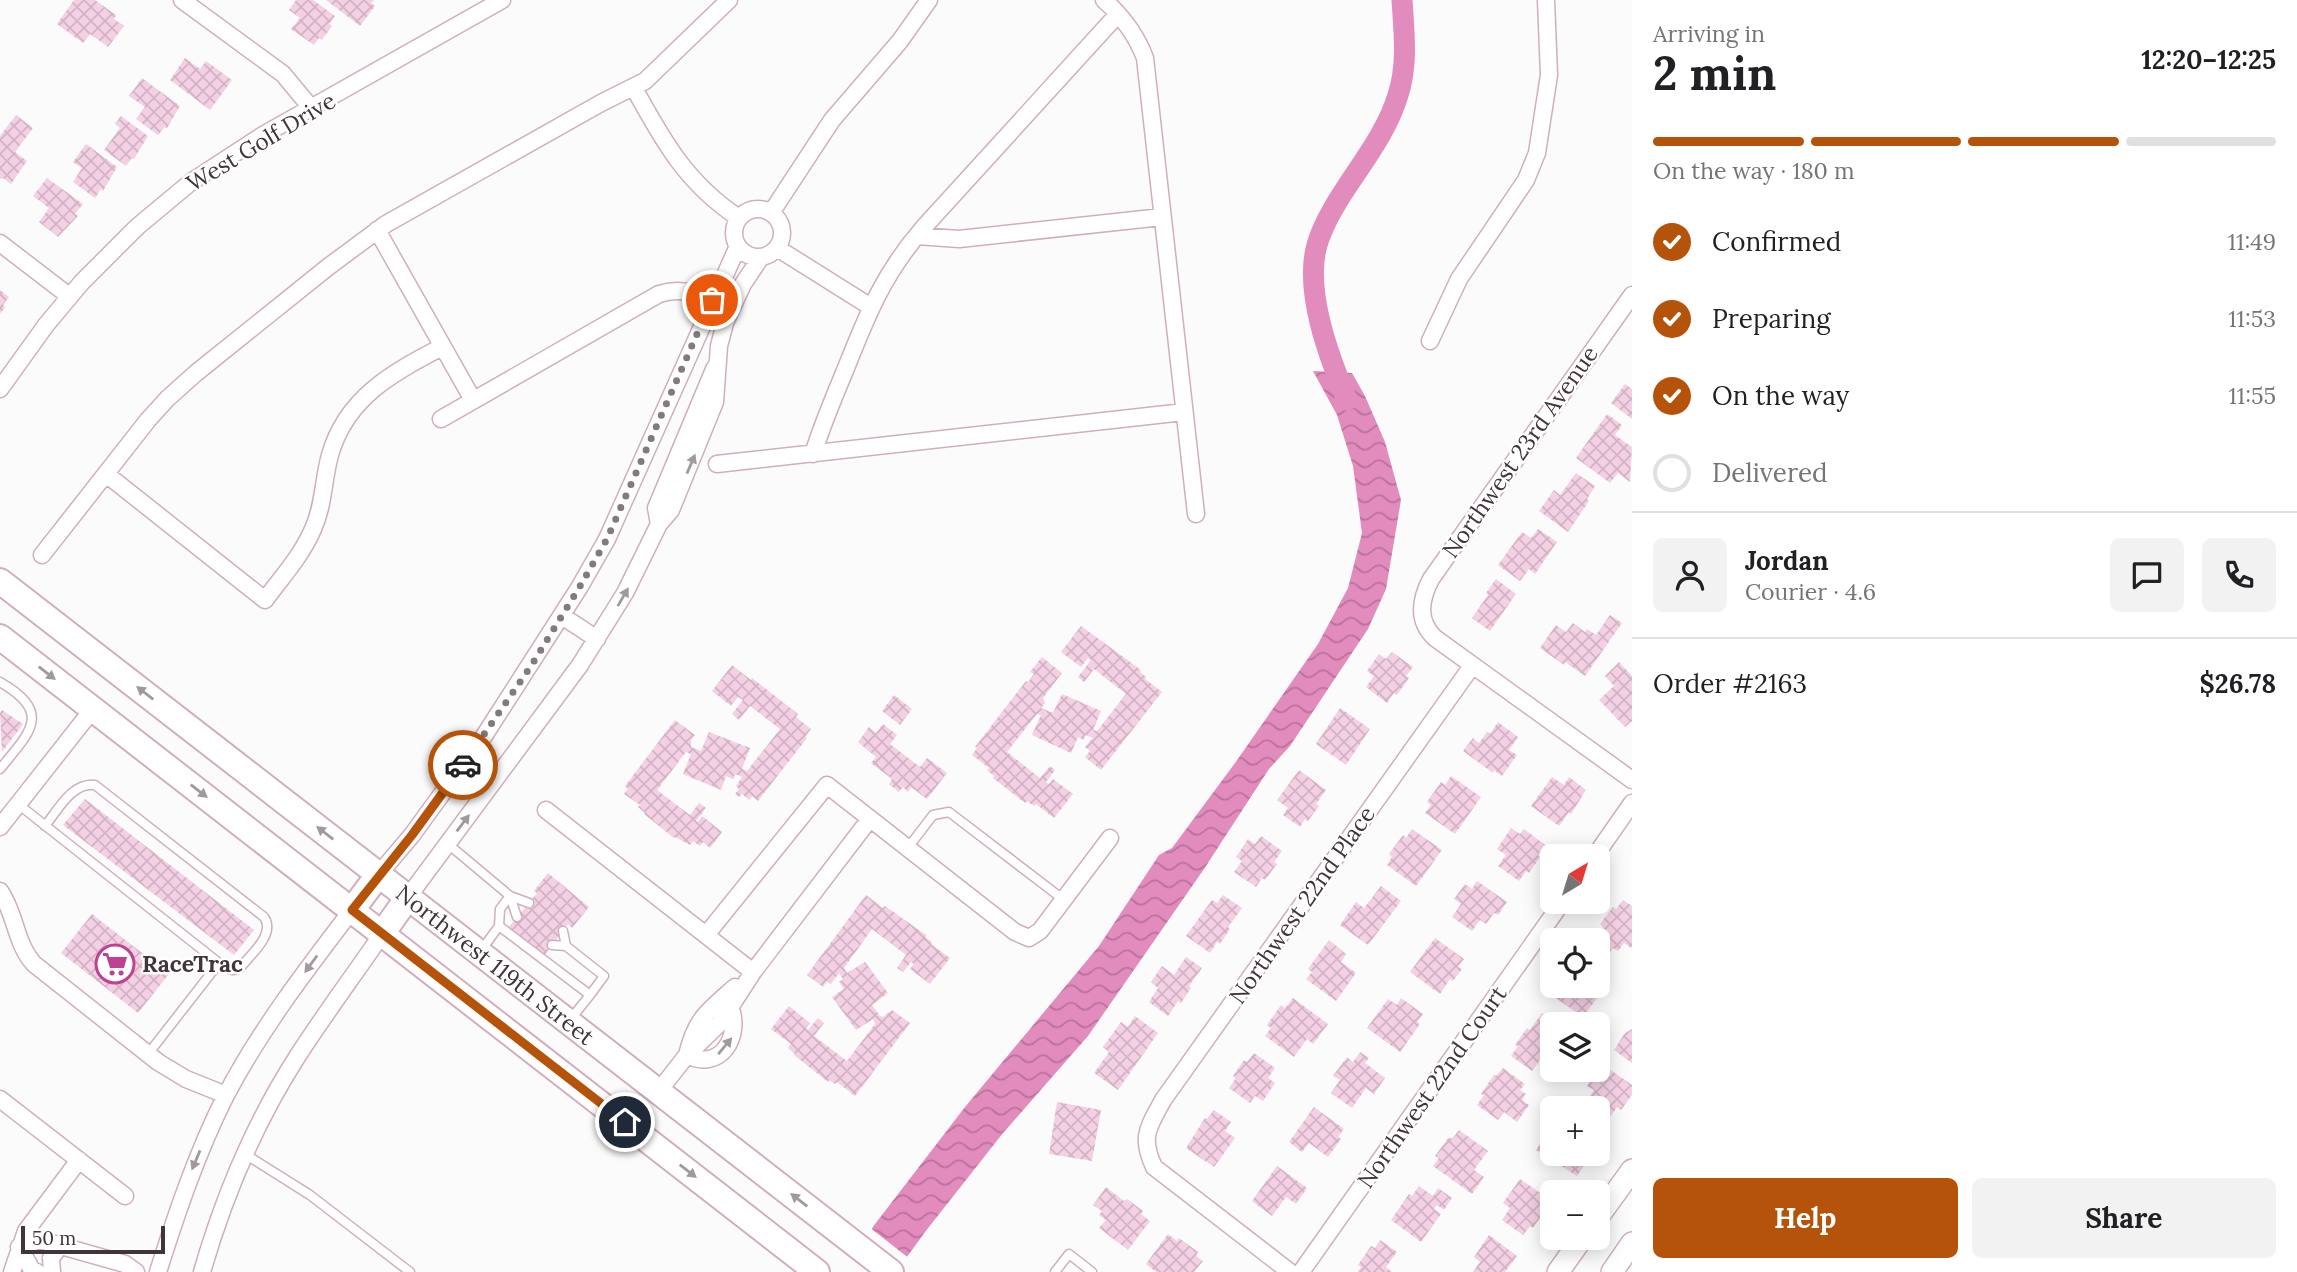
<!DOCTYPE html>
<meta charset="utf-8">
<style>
:root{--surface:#fff;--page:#f2f2f2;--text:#202124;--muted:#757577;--line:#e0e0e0;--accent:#b45309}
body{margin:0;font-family:Lora,serif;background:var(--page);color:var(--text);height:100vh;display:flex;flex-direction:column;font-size:26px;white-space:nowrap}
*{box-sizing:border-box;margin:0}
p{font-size:23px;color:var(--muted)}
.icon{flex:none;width:38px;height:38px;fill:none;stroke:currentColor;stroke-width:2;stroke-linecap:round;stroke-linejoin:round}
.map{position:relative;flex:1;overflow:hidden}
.sheet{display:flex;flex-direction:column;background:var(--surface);width:665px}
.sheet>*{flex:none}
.needle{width:46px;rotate:38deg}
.buttons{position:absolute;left:1540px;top:844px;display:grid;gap:14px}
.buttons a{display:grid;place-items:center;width:70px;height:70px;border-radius:10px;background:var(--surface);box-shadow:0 4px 18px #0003;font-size:35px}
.scale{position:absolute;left:21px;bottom:18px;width:144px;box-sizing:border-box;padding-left:7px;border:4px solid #41343b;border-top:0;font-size:19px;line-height:24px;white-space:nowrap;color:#41343b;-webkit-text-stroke:5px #fff;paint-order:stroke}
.pin{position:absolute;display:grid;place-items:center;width:60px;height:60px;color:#fff;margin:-30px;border:4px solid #fff;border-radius:50%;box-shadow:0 2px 7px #0007}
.courier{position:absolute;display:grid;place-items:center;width:70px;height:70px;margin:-35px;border:5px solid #b45309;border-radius:50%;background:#fff;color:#222;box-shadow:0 2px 9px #0007}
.overview em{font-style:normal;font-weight:700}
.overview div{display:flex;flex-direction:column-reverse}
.overview{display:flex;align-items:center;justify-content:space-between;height:119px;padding:0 21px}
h1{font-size:46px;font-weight:700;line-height:52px}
.bar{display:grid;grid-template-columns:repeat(4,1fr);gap:10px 7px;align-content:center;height:84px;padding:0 21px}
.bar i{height:9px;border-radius:5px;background:var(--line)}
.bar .active{background:var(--accent)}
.bar p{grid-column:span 4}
.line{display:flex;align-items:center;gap:18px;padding:0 21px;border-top:2px solid var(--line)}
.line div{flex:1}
.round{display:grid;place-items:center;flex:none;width:74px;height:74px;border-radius:10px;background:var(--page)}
ol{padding:0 21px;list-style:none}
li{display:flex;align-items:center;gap:21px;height:77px}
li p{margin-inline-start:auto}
li .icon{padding:7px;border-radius:50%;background:var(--accent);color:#fff;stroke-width:4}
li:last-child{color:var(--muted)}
li i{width:38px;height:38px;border:4px solid var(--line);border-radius:50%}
.primary-button{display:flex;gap:14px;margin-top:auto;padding:14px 21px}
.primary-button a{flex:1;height:80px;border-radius:10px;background:var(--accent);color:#fff;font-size:28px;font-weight:700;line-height:80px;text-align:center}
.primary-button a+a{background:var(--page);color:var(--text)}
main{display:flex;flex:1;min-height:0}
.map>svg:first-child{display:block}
.water{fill:url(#water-waves)}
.pier{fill:#fbfbfb}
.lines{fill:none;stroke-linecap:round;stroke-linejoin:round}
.canal{stroke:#e28bbd;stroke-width:21}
.building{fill:url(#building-cross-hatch)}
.service-casing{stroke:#d0aec0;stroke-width:11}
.minor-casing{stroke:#d0aec0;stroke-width:19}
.secondary-casing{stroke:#d0aec0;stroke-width:24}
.trunk-casing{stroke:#d0aec0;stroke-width:28}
.service{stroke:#fff;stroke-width:8}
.minor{stroke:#fff;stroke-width:16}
.secondary{stroke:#fff;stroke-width:21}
.trunk{stroke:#fff;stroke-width:24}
.oneway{fill:#a09a9d}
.done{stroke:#827a7e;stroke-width:7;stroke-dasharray:0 12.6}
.route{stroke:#b45309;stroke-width:9}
.labels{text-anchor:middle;stroke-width:5;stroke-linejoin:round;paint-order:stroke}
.street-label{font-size:23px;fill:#41343b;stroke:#fff}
.poi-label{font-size:23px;font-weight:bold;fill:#41343b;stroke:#fff;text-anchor:start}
</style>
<main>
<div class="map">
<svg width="1632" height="1272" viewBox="0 0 1632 1272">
<defs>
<pattern id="water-waves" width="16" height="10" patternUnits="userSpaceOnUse" patternTransform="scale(1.75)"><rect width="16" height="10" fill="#e28bbd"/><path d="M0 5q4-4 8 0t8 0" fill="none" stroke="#b9729b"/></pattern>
<pattern id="building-cross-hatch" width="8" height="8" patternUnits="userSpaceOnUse" patternTransform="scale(1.75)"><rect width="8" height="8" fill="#f3d0e3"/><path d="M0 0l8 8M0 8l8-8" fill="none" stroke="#d2b3c4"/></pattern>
</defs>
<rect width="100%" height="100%" fill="#fbfbfb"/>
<path class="water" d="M1313,371l39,2 13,23 20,46 16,58 -15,89 -18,40 -78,117 -21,23 -65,100 -116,167 -85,97 -78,99 -29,40h-54l33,-48 90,-117 134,-161 60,-91 13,-7 63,-85 83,-119 30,-56 14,-55 -9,-67 -16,-51z"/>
<path class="pier" d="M869,1227l41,32 -10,13h-62z"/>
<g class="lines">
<path class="canal" d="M1347,400c-18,-43 -43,-109 -30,-155 6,-21 17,-39 29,-57 19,-29 42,-59 52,-93 10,-30 6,-63 4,-95"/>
</g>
<path class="building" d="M74,0h21l21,15 -2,4 10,7 -16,21 -18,-13 -7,9 -26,-19z
M296,0h17l22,16 -6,8 3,2 -10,14 -3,-2 -5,7 -23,-16 9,-11 -11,-8z
M326,0h48l-3,3 4,3 -15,20z
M185,58l15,11 6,-8 26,19 -22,30 -40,-30z
M142,78l38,28 -13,22 -2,-1 -7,8 -22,-16 9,-12 -16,-11z
M16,115l17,13 -18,24 12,9 -16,23 -8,-6 -3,1v-43z
M121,116l27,20 -14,23 -2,-1 -6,8 -22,-16 16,-22 -5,-4z
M86,144l31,23 -14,24 -2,-2 -6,9 -22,-16 9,-14 -9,-6z
M47,178l36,26 -8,10 3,2 -20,21 -19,-15 10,-14 -16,-12z
M0,290l9,7 -6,8 2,2 -5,7z
M1625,384l7,5v30l-21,-16z
M1607,414l15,11 -7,10 17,12 -2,35 -12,-9 -8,10 -34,-25z
M1576,473l19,13 -8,13 2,2 -21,31 -29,-21 15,-21 6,5z
M1538,529l19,13 -22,32 -6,-5 -9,12 -22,-16 24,-33 9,6z
M1496,579l20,15 -26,37 -18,-13 16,-23 -2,-2z
M1610,615l12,8 -37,53 -20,-14 -1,3 -24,-17 16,-23 10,7 7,-9 12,9 2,-3 9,6z
M1081,626l60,44 -1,2 6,5 -1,2 17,13 -61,78 -16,-13 5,-6 -5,-4 8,-9 -8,-3 -1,5 -6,-3 -7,16 -39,-18 9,-20 -4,-1 -30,38 33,26 10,-12 5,4 -9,12 3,2 4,-5 20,15 -19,24 -18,-14 -2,2 -7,-5 -2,2 -32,-25 1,-2 -7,-6 2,-2 -17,-13 5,-7 -2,-1 51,-66 2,1 6,-8 -4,-2 12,-15 20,16 -19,25 2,5 -4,5 12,5 9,-19 39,17 -8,19 4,1 29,-37 -32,-25 -10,13 -6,-5 13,-17 -3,-2 -7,9 -20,-15z
M1392,652l21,15 -7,9 3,2 -12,17 -3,-2 -7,10 -21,-16 8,-11 -7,-5 12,-17 7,5z
M1619,662l13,14v45l-7,6 -26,-27 15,-14 -9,-10z
M732,665l19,15 1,-2 46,36 -2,3 15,12 -6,8 2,1 -49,63 -6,-5 -3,4 -7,-6 -3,3 -4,-3 4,-5 -3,-3 6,-9 -7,-3 -2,5 -7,-3 -5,14 -38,-16 8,-20 -5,-2 -29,38 33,25 9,-12 7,5 -10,13 2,1 4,-6 20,16 -12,16 -7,-6 -3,4 -7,-5 -3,4 -15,-8 -1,1 -30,-24 1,-1 -7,-6 2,-2 -16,-11 4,-5 -3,-3 50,-66 20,15 -4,5v7l10,4 8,-19 41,16 -8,21 5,2 33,-42 -30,-23 -11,14 -7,-6 11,-14 -5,-3 -7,9 -19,-15z
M894,695l18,14 -12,16 -18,-14z
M1340,708l30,21 -24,36 -30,-21z
M2,710l21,14 -21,28 -2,-39z
M1498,722l20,15 -9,13 8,5 -15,21 -8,-6 -1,3 -30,-22 10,-13 6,5 8,-11 3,2z
M883,724l14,11 -7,9 30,23 7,-9 20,15 -20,26 -16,-12 -3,5 -5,-5 -4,5 -10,-8 3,-5 -21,-16 5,-6 -18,-15 11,-15 7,6z
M1299,770l27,20 -10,14 3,2 -11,15 -3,-2 -5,8 -17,-12 5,-7 -11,-8z
M1451,776l30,21 -26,37 -30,-21 6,-8 -4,-3 14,-20 4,3z
M1552,777l12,8 5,-8 17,13 -15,24 -2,-2 -10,14 -28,-20z
M85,799l169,131 -20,25 -171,-130z
M1511,828l9,6 4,-5 21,16 -7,10 2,2 -11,16 -3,-2 -7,10 -21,-15 8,-11 -9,-6z
M1412,829l30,21 -26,36 -29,-21 5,-8 -3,-3 14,-19 3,3z
M1261,836l21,15 -8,11 3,2 -12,16 -3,-2 -6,9 -22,-15 8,-11 -6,-4 12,-18 7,5z
M548,873l41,34 -17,21 -4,-4 -24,32 -36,-28 29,-35 -3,-2z
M1477,881l30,21 -9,13 -4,-2 -8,11 -6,-4 -8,11 -20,-14 9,-13 -7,-5 11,-15 7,5z
M1381,886l20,15 -33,44 -28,-20 16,-23 8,6z
M866,895l17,13 2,-2 41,29 -1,2 7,5 -1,2 19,14 -20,26 -20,-15 4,-5 -3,-2 -8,10 -6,-4 9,-13 -34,-26 -28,39 3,5 18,-11 23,31 -16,12 8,11 3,1 9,-7 18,13 -55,73 -18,-14 -2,2 -6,-4 -1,2 -34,-27 1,-1 -7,-6 3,-4 -20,-15 18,-23 21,17 -4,5 2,2 10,-12 6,5 -10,13 33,25 28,-37 -2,-5 -17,11 -24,-33 12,-8 -5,-7 4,-3 -4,-6 -8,11 -4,-3 -4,6 -16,-12z
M1223,895l19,13 -14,19 2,2 -10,15 -3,-2 -7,11 -24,-17 26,-36 5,3z
M1623,900l9,6v40l-1,2 -7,-5 -6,8 -5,-3 -5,7 -10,-8v-7h-4l9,-13 -3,-3 13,-17 3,2z
M92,914l77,60 -31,39 -77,-60z
M1435,938l29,21 -6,8 4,2 -9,12 -3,-2 -10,15 -30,-22z
M1329,940l17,14 -5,8 15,11 -20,28 -30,-22 6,-7 -4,-3z
M1186,957l16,11 -13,18 2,2 -10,15 -3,-2 -10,15 -19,-14 9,-14 -7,-6 11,-16 12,9z
M1554,985h43l6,5 -20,27 -30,-21 6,-8z
M1293,998l35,26 -15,20 -6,-5 -13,18 -29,-21 6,-8 -4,-3 14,-20 4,3z
M1401,998l22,16 -6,8 3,2 -20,28 -33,-24 21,-29 9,6z
M1542,1013l15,11h-5v43l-11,-8 -9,12 -21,-15 7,-10 -3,-1 12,-17 3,2z
M1135,1016l23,17 -40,57 -24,-17 15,-21 -6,-5 18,-25 7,5z
M1632,1029v34l-18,-13 11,-17z
M1360,1052l9,6 -4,5 20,15 -11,16 -8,-6 -14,20 -21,-15 9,-13 -7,-4 14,-19 6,5z
M1254,1053l21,15 -7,10 7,5 -12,18 -8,-5 -5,7 -21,-15 7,-10 -3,-2 11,-16 3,2z
M1602,1064l30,21v10l-11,15 -4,-3 -14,20 -5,-4v-15h-16l12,-18 -7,-4z
M1503,1068l22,16 -5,6 6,4 -4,6 7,5 -12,17 -13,-10 -6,8 -21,-15 7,-10 -3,-1 13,-19 2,1z
M1057,1102l44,8 -9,51 -43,-7z
M1314,1107l30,22 -6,8 3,2 -13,18 -19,-14 -7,9 -13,-10z
M1214,1110l17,12 -6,9 10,7 -21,29 -28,-19 19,-30 2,1z
M1459,1130l29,21 -14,19 10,7 -12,17 -39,-28 6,-8 -4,-2 14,-19 3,2z
M1545,1136l7,5v12h35l3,4 -13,19 -41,-26z
M1277,1166l30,22 -11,16 -10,-7 -14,19 -20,-15z
M1520,1179l29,20 -7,10 3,2 -12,17 -3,-2 -7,9 -21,-15 8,-12 -7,-5z
M1419,1186l14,10 5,-8 14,10 -8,12 -7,-5 -3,4 7,5 -20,28 -30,-22 18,-26 3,2z
M1106,1187l18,14 3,-2 16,12 -2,3 9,7 -22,29 -29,-22 7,-8 -7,-5 3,-4 -9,-6z
M1168,1234l9,7 2,-3 19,14 -2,4 7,5 -9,11h-38l-10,-8z
M1489,1235l28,21 -12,16h-32l7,-10 -6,-5z
M1380,1240l17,12 -11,15 6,5h-34l3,-5 -3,-2 13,-19 4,2z"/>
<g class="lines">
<defs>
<path id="service" d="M0,682c54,31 29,51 0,87
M18,804l201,159 -71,91
M45,826c13,-16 27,-44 50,-41l169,132c12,17 -13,37 -24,51 -8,5 -13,0 -21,-5
M448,844l62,52 -10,13 -1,17 91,69 -20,25
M907,849l26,-34 16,-3 115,88
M510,896l7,21
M510,896l19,7
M563,931l3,15 38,30 -14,19
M552,945l14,1
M480,952l19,-26
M245,1154l65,41 100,77
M1055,1272l14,-18 23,18"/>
<path id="minor" d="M182,0l101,74 29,35
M1104,0c19,17 32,34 41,58l51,456
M634,88c29,53 53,96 105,130
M734 233a24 24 0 1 1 48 0a24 24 0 1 1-48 0Z
M771,213l61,-93 68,-79 29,-41
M377,230l96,170
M917,236l42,3 203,-22
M0,243l69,53
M777,248l94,59
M1632,295l-201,284c-11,21 -14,42 4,59l197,142
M1430,341l29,-62 67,-99 11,-27 12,-78 -3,-75
M0,389l46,-64 36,-43 55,-55 54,-45 72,-47 239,-135
M441,419l218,-125c20,-7 34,-1 53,6
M813,454c9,-28 20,-55 31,-81 23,-58 39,-99 80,-146l194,-213
M717,464l467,-52
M106,474l159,126c17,-23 37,-45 48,-71 11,-24 10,-49 17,-74 16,-57 63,-83 112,-108
M659,524l-3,-16 59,-141
M42,555l106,-135 19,-21 29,-26 132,-106 58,-43 215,-121 44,-22 84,-81
M562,616l35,23
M546,810l207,162
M0,827l93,-118
M1595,856l37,-53
M379,874l33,-39 72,-99 95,-148 28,-49 131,-293
M0,891c16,23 15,52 34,73l124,98 28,17 40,16
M408,897l172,-232 45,-72 34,-69 12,-14 44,-108 4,-56 6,-23 18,-39 18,-27
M706,935l121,-150 188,147 14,6 11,-7 70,-93
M687,1055c9,-37 20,-43 48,-68
M687,1055c34,17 55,-19 43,-49
M658,1092l29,-37 33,-32 33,-51 116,-152
M0,1099l125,97
M12,1272l14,-41 53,-71
M37,1272l-5,-2 -13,-23 21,-7 85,24 11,8
M52,1272l-1,-14 9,-12
M158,1272c19,-60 39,-119 67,-175 35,-67 81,-127 127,-187
M202,1272c22,-76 52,-148 95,-215 27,-42 57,-82 85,-123
M1290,1272l-136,-105c-14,-30 -6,-39 9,-67l309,-434
M1301,1272l262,-371"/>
<path id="secondary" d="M1598,1217l34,-47
M1558,1272l25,-35
M1612,1272l20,-29"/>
<path id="trunk" d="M0,581l891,691
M0,637l817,635
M352,910l27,-36
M382,934l26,-37"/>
</defs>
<use href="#service" class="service-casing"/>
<use href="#minor" class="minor-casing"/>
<use href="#secondary" class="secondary-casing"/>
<use href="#trunk" class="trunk-casing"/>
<use href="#service" class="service"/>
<use href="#minor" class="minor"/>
<use href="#secondary" class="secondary"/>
<use href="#trunk" class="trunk"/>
</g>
<defs><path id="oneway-solid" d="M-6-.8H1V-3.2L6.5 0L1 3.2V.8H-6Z" transform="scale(1.75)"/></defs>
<g class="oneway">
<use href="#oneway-solid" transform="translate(691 464) rotate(-67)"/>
<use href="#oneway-solid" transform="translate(623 597) rotate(-60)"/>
<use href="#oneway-solid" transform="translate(47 673) rotate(38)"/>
<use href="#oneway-solid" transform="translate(145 693) rotate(-142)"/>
<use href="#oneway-solid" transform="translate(199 791) rotate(38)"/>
<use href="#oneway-solid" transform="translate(463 823) rotate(-53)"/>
<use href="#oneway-solid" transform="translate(325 833) rotate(-142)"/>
<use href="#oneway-solid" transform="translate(311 964) rotate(126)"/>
<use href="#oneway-solid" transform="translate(725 1046) rotate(-50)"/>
<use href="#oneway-solid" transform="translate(196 1160) rotate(113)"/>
<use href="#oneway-solid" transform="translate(688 1171) rotate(38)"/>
<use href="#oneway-solid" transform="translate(799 1200) rotate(-142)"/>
</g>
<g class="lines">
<path class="done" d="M463,765l68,-99 48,-78 28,-49 105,-239"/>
<path class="route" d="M463,765l-51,70 -60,75 273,212"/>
</g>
<defs>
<symbol id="supermarket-ring" viewBox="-11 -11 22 22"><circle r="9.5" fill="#fff" stroke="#be4291" stroke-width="1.5"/><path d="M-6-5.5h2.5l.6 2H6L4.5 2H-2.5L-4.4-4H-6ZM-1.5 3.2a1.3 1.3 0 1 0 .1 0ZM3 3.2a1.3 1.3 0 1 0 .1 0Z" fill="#be4291"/></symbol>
</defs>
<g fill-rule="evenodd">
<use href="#supermarket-ring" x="93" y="942" width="44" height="44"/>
</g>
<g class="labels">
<g class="street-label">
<text transform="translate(261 142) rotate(-31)" y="8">West Golf Drive</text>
<text transform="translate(1520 452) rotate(-55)" y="8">Northwest 23rd Avenue</text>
<text transform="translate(1302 905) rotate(-55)" y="8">Northwest 22nd Place</text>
<text transform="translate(495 965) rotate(38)" y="8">Northwest 119th Street</text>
<text transform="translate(1432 1087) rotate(-55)" y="8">Northwest 22nd Court</text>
</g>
<g class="poi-label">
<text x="142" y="972">RaceTrac</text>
</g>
</g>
</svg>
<div class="buttons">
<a><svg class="needle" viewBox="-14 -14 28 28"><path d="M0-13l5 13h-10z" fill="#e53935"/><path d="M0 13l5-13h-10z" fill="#757577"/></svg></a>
<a><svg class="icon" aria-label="locate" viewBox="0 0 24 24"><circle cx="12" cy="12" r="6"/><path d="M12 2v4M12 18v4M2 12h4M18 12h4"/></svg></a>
<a><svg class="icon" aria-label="layers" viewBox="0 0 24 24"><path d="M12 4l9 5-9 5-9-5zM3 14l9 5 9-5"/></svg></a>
<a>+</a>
<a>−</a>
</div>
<div class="scale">50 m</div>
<div class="pin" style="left:712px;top:300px;background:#ea580c"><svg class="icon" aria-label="bag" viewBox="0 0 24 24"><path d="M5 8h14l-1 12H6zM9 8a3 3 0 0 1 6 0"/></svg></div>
<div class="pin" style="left:625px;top:1122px;background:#1f2937"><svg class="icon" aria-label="home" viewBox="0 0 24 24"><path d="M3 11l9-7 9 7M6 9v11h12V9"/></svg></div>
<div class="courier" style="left:463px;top:765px"><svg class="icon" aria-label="car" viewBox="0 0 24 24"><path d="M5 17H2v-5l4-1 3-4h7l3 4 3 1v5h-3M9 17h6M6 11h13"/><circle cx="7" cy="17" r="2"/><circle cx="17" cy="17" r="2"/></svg></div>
</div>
<section class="sheet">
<div class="overview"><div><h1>2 min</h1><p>Arriving in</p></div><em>12:20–12:25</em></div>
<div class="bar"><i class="active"></i><i class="active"></i><i class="active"></i><i></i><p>On the way · 180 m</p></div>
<ol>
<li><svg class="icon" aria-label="check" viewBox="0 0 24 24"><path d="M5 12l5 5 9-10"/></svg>Confirmed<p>11:49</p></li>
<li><svg class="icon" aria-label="check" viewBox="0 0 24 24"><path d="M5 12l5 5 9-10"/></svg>Preparing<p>11:53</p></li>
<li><svg class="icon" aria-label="check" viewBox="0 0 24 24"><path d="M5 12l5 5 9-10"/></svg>On the way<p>11:55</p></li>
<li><i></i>Delivered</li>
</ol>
<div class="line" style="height:126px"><a class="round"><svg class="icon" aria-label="person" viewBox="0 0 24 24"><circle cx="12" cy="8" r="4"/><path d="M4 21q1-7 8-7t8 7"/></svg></a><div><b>Jordan</b><p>Courier · 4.6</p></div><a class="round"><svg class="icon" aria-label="chat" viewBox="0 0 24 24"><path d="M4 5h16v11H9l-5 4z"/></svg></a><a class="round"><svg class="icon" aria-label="phone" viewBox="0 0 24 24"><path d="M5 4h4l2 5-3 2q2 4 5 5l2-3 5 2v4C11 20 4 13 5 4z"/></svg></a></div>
<div class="line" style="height:91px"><div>Order #2163</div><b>$26.78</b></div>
<div class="primary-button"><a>Help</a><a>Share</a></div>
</section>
</main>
